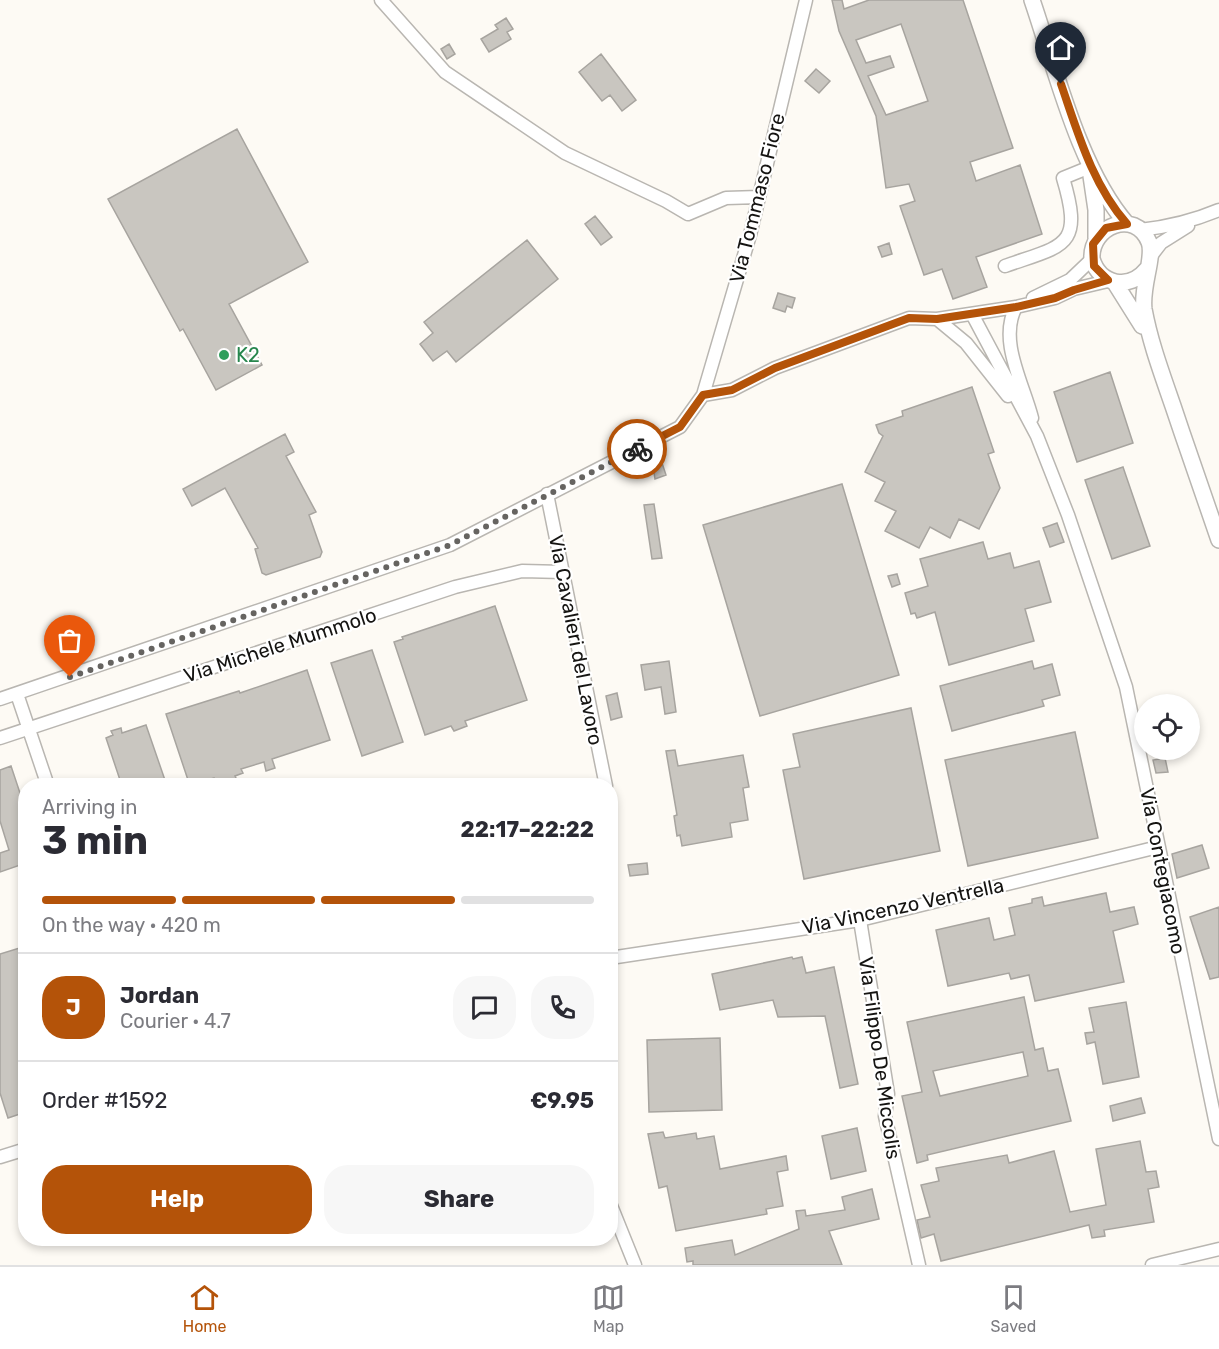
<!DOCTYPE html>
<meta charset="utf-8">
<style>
:root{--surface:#fff;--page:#f7f7f7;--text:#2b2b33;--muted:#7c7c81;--line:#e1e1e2;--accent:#b45309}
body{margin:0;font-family:Rubik,sans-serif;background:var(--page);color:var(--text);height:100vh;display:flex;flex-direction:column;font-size:22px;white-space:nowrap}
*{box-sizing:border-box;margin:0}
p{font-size:20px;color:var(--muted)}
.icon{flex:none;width:33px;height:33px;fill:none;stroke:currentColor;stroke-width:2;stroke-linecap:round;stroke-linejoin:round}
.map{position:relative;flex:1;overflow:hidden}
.details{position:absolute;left:18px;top:778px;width:600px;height:468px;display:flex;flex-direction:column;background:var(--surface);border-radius:24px;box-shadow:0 3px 9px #0003}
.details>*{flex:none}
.tools{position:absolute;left:1134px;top:694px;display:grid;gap:12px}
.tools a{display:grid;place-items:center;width:66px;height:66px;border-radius:50%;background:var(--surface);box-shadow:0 3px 9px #0003;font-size:30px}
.pin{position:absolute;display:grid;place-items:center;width:51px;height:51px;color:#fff;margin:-62px -26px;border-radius:50% 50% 50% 0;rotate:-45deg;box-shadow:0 0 6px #0007}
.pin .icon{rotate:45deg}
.courier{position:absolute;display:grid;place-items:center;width:60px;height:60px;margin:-30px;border:4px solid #b45309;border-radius:50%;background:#fff;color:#222;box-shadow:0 2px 8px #0007}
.overview em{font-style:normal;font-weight:700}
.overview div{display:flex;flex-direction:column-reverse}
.overview{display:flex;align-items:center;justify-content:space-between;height:102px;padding:0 24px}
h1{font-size:39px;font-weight:700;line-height:45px}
.bar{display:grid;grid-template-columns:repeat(4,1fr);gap:9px 6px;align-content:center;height:72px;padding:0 24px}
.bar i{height:8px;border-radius:4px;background:var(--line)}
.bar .on{background:var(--accent)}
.bar p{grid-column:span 4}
.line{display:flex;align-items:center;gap:15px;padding:0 24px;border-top:2px solid var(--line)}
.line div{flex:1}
.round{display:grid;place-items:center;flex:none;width:63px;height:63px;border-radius:24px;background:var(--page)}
.cta{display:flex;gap:12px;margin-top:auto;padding:12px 24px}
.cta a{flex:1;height:69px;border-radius:24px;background:var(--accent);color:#fff;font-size:24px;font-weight:700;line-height:69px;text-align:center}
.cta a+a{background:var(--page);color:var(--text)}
.tabs{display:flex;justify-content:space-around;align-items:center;height:84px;border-top:2px solid var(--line);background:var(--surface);font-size:16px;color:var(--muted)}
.tabs a{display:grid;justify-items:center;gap:3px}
.tabs .on{color:var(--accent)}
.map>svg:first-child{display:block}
.building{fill:#c9c6c0;stroke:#a7a49f;stroke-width:1.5;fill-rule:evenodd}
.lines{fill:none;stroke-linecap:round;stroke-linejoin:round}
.minor-casing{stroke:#b9b6b1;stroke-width:15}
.major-casing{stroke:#b9b6b1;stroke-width:18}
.minor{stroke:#fff;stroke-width:12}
.major{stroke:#fff;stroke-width:15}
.done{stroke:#666461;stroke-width:6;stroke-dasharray:0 10.8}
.route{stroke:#b45309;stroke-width:8}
.leisure-dot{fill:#2e9e5b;stroke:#fff;stroke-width:2}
.labels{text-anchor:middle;stroke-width:4.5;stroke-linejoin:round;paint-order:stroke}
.street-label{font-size:20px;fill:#151412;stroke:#fff}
.leisure-label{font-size:20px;fill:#27864d;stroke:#fff;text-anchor:start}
</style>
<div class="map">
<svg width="1219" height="1265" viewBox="0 0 1219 1265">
<rect width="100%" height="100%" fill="#fdfaf4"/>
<path class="building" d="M832,0h10l2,9 25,-9h94l50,148 -43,14 6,19 44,-16 22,69 -66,23 11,30 -34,12 -11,-30 -18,6 -24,-69 15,-5 -6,-17 -23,4 -10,-72 -37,-85zM901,24l27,77 -42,14 -18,-39 26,-9 -4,-11 -24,7 -10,-23z
M506,18l7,11 -6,3 4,7 -22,13 -8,-13 17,-10 -3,-4z
M449,44l6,10 -8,5 -6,-10z
M601,54l35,46 -14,11 -12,-16 -8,6 -23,-29z
M816,69l14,12 -11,12 -14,-12z
M237,129l71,133 -79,42 33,61 -46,25 -33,-61 -3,2 -72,-132z
M595,216l17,21 -11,8 -16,-21z
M527,240l31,39 -102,83 -9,-11 -14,10 -13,-17 13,-11 -9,-11z
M889,243l3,11 -10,3 -4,-10z
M778,293l17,5 -3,10 -5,-2 -2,6 -12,-4z
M1110,372l23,71 -56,19 -23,-70z
M972,387l22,65 -6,2 12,34 -21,41 -20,-10 -9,19 -20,-11 -11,21 -34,-17 11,-20 -21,-10 10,-19 -20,-10 18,-36 -4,-3 -3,-8 27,-9 -1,-5z
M285,434l9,18 -8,4 30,56 -7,3 13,37 -2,5 -54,18 -4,-2 -7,-24 3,-1 -33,-60 -33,18 -9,-17z
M662,463l4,12 -11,4 -2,-13z
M1123,467l27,79 -38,13 -27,-79z
M842,484l57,191 -139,41 -57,-191z
M654,504l8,54 -10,1 -8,-54z
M1057,523l7,19 -14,5 -7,-19z
M983,542l5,17 22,-6 4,15 25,-7 12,41 -26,7 9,32 -85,24 -14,-53 -18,6 -2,-5 -4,1 -6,-21 23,-7 -8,-27z
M897,574l3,10 -8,3 -4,-11z
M495,606l32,94 -62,21 2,5 -13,5 -3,-5 -26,9 -31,-93 9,-3 -1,-2z
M372,650l31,92 -41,14 -31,-93z
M669,661l7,51 -11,2 -4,-27 -16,3 -4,-25z
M1032,661l2,8 18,-5 8,31 -18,5 2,6 -92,25 -12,-45z
M307,670l23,70 -58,19 3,9 -9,3 -2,-9 -23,7 2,4 -8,3 1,2 -20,7 -2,-7 -24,8 -24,-72 73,-23 1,2z
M617,693l5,24 -11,3 -5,-24z
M911,708l29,143 -136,28 -21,-109 17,-3 -7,-33z
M146,725l21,61h-45l-16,-48 7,-3 -2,-4 10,-3 1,5z
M1075,732l23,106 -130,28 -23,-106z
M675,750l3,16 65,-11 6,32 -6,1 5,32 -18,3 2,14 -50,9 -2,-11 -3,1 -3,-20 3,-1 -11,-64z
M1165,758l3,14 -12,1 -3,-13z
M11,766l15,45v52l-26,9v-19l9,-3 -9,-29v-51z
M1202,845l7,23 -32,10 -5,-24z
M647,863l1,11 -18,2 -2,-11z
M1106,893l4,19 24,-5 4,17 -25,7 11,51 -89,19 -6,-26 -18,4 -2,-6 -61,13 -12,-56 53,-12 5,22 21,-5 -6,-27 23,-5v-4l10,-2 2,9z
M1219,907v70l-9,2 -20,-62z
M26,946v166l-18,6 -8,-25v-139z
M792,957l1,2 9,-2 4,16 28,-6 24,117 -18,4 -15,-72 -47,1 -5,-17 -53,10 -8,-36z
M1024,997l11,53 8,-2 5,23 10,-2 13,52 -144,34 1,5 -11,3 -15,-67 20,-4 -15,-70zM1023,1052l5,24 -88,20 -7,-25z
M1126,1002l13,75 -36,7 -8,-42 -8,2 -2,-11 9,-1 -5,-24z
M720,1038l2,72 -73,2 -2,-72z
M1141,1098l4,15 -32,8 -3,-15z
M857,1128l9,43 -35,8 -9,-43z
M663,1132l2,6 31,-5 1,6 17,-3 6,33 66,-13 2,14 -11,2 6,34 -17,3 1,5 -91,17 -9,-45 -8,2 -11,-54z
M1140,1141l6,31 10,-1 3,16 -11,2 6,33 -50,8 1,6 -13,2 -3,-13 -148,36 -7,-27 -13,4 -4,-18 13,-3 -9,-32 18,-4 -3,-13 71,-13 2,8 45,-12 16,61 36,-7 -10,-56z
M872,1189l7,30 -50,12 13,34h-149v-4l-6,1 -2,-14 47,-8 3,15 64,-26 -3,-18 9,-1 1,6 39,-6 -3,-13z"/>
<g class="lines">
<defs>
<path id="minor" d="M381,0l64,72 120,81 101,48 22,13 38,-16 33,-1
M1140,230c28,-3 53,-9 79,-20
M1151,256l10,-13 27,-17
M1005,266c59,-21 79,-18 58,-88l27,-11
M1033,298l37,-18 22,-21
M1016,307c-18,33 7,76 16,111
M972,314l65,122 31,79 58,172 93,452
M937,319l29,24 42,53
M703,395l29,-5 43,-22 134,-50 28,1 79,-12 39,-9 19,-9 34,-8
M547,494l59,292
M17,694l31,92
M0,699l450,-154 230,-118 23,-32 47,-160 56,-235
M0,738l455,-151 67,-16 41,1
M860,920l28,174 -3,22 34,149
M610,958l250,-38 298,-73
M0,1157l26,-8
M610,1203l25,62
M1152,1265l67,-16"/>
<path id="major" d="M1032,0c24,70 47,169 95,224
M1091,176l5,34v28
M1147,269c-18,22 -47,16 -55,-10 -2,-33 43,-51 57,-17 6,15 -8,44 -5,67 6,33 18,65 29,97 15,45 31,90 46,134
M1115,283l27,43"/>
</defs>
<use href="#minor" class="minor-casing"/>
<use href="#major" class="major-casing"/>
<use href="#minor" class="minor"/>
<use href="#major" class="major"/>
</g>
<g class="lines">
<path class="done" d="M70,677l380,-132 187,-96"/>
<path class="route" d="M637,449l43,-22 23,-32 29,-5 43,-22 134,-50 28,1 79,-12 39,-9 19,-8 34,-10 -14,-14 -1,-22 13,-16 21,-4c-35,-40 -49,-91 -66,-140"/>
</g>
<circle class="leisure-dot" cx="224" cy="355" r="6"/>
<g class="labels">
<g class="street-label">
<text transform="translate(757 198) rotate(-76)" y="7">Via Tommaso Fiore</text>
<text transform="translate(576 640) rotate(79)" y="7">Via Cavalieri del Lavoro</text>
<text transform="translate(280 645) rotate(-18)" y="7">Via Michele Mummolo</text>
<text transform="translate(1163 871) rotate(79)" y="7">Via Contegiacomo</text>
<text transform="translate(903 906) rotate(-12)" y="7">Via Vincenzo Ventrella</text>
<text transform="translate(880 1058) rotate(82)" y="7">Via Filippo De Miccolis</text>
</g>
<g class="leisure-label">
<text x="236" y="362">K2</text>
</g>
</g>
</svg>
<div class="tools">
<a><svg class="icon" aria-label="locate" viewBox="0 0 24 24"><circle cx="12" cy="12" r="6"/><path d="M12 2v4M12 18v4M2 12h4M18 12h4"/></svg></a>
</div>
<div class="pin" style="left:70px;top:677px;background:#ea580c"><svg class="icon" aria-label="bag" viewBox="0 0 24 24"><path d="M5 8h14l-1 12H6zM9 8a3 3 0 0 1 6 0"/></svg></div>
<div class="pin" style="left:1061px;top:84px;background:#1f2937"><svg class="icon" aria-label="home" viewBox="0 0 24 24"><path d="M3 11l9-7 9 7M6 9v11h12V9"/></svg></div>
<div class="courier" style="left:637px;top:449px"><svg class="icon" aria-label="bike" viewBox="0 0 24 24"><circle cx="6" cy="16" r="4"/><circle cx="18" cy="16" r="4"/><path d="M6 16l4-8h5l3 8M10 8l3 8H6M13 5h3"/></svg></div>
<section class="details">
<div class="overview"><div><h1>3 min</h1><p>Arriving in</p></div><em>22:17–22:22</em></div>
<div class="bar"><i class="on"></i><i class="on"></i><i class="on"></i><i></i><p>On the way · 420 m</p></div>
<div class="line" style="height:108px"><b class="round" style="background:var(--accent);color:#fff">J</b><div><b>Jordan</b><p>Courier · 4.7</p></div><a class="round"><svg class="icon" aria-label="chat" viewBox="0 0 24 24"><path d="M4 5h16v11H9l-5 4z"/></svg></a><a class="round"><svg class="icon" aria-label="phone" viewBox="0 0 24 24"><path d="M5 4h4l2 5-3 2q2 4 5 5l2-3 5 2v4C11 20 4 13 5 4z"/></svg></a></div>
<div class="line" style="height:78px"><div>Order #1592</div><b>€9.95</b></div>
<div class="cta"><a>Help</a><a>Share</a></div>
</section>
</div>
<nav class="tabs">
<a class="on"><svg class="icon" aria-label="home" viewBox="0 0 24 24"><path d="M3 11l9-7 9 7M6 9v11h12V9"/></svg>Home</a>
<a><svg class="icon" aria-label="map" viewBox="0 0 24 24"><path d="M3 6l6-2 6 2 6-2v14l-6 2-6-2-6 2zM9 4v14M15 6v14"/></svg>Map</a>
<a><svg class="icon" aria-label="saved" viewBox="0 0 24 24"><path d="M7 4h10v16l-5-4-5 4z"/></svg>Saved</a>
</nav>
